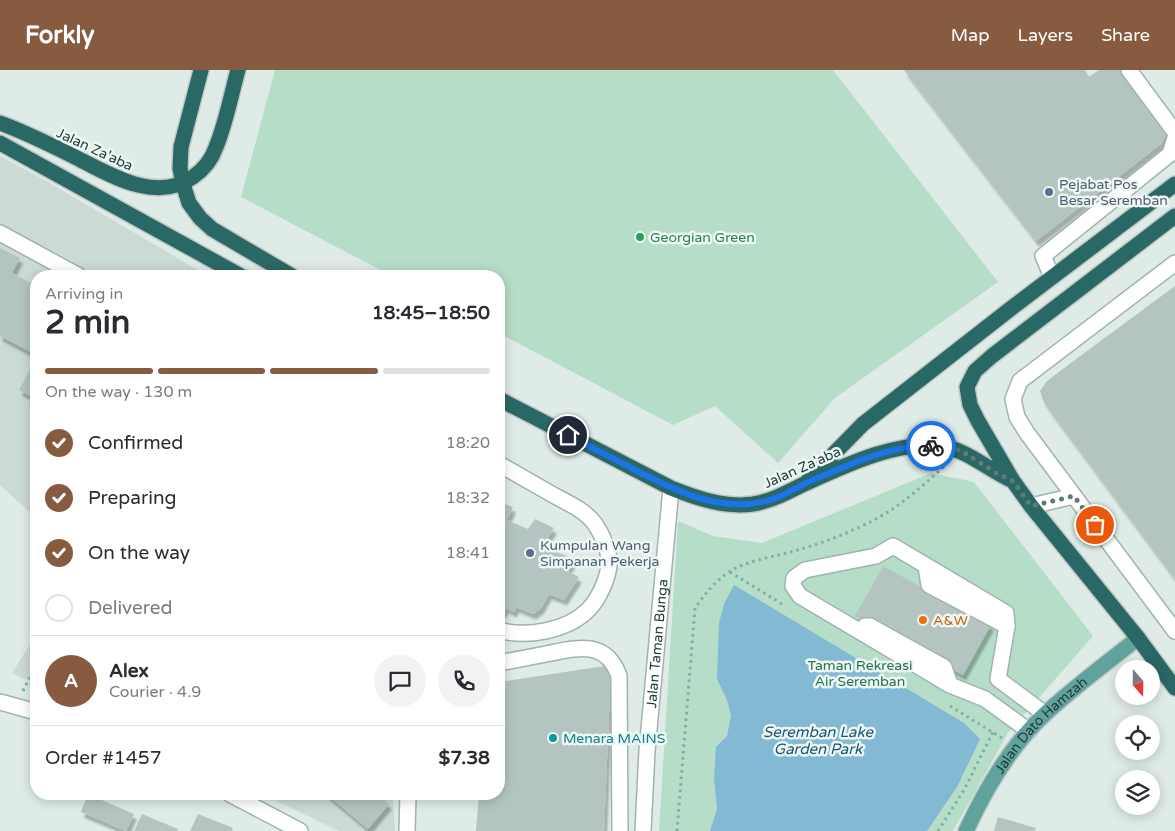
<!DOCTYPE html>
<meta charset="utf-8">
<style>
:root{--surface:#fff;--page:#f2f2f3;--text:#2b2b33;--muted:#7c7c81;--line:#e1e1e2;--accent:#875b40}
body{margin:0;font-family:"Varela Round",sans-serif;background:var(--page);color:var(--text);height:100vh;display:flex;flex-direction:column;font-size:19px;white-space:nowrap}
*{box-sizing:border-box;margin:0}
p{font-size:16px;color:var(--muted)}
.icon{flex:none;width:28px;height:28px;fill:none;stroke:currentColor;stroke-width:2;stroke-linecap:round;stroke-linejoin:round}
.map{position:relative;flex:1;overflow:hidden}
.details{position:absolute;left:30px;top:200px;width:475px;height:530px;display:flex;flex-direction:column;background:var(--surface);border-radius:20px;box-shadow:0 2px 12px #0003}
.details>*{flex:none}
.needle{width:32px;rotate:160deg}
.fabs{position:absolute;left:1115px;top:590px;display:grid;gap:10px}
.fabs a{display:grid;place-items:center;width:45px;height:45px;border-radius:50%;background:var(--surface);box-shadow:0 2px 12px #0003;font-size:25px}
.pin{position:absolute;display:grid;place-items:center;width:42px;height:42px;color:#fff;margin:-21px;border:2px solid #fff;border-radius:50%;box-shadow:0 1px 5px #0007}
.courier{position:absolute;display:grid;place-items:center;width:50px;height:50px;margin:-25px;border:4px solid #1a73e8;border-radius:50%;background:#fff;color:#222;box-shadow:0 1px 6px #0007}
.summary em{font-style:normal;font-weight:700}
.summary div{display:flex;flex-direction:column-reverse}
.summary{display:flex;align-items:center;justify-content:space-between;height:85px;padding:0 15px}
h1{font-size:32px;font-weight:700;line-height:38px}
.bar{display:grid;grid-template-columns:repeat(4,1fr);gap:8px 5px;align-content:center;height:60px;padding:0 15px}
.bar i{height:6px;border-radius:4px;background:var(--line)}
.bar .on{background:var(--accent)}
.bar p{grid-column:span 4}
.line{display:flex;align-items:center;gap:12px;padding:0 15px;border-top:1px solid var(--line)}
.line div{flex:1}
.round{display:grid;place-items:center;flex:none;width:52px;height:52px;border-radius:26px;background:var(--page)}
ol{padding:0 15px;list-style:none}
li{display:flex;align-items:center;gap:15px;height:55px}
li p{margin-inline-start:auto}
li .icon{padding:5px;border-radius:50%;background:var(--accent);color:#fff;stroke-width:4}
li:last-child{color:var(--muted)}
li i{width:28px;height:28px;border:2px solid var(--line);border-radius:50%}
header{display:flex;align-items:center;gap:30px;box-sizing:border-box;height:70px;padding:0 25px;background:var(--accent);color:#fff}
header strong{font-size:24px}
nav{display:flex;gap:28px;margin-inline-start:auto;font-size:18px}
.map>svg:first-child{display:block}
.built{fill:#ccdad6}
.green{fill:#b6ddc7}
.water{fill:#83b9d3}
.building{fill:#b4c5c1;filter:url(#shadow)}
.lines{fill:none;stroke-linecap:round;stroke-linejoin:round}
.minor-casing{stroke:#a1b3af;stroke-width:18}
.major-casing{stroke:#c0c8c7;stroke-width:18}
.highway-casing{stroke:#c0c8c7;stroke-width:18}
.path{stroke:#7db0a9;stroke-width:3;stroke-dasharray:2.5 4;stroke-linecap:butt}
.minor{stroke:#fff;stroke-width:15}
.major{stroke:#61a29d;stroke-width:15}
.highway{stroke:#2a6866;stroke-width:15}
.done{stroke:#627975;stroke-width:5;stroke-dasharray:0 9}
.route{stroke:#1a73e8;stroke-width:6}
.service-dot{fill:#5c6f8a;stroke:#eff7f4;stroke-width:2}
.leisure-dot{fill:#2e9e5b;stroke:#eff7f4;stroke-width:2}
.food-dot{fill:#e8710a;stroke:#eff7f4;stroke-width:2}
.culture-dot{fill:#0f9aa8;stroke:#eff7f4;stroke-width:2}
.labels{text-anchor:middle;stroke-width:5;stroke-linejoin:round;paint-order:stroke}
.street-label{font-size:14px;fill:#1f3b38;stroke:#eff7f4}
.service-label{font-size:14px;fill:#4e5e75;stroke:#eff7f4;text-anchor:start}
.leisure-label{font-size:14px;fill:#27864d;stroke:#eff7f4;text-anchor:start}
.food-label{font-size:14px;fill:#c56008;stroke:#eff7f4;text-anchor:start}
.park-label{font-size:14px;fill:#287352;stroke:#eff7f4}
.culture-label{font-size:14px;fill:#0d838f;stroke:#eff7f4;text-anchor:start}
.water-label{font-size:15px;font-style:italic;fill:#175879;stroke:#eff7f4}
</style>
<header>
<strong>Forkly</strong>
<nav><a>Map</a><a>Layers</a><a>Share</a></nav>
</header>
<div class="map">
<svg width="1175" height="761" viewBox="0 0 1175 761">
<defs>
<filter id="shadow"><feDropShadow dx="3" dy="5.5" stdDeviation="1" flood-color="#0004"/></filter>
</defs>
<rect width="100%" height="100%" fill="#deebe7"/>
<path class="built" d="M0,86l46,25 162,95h-172v242l-36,-33z
M36,565v49l-24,-11z
M262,724h131l2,37h-56z"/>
<path class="green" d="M275,0h558l165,212 -163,116 -57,65 -63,-57 -42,19 -174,-92v-57h-107l-151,-79z
M931,403l43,9 119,154 -85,97 -55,98h-294l19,-310 35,15 49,7z"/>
<path class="water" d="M734,515l230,138 16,16 -23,48 -30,44h-217l7,-22 -3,-31 2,-31 11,-11 4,-20 -4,-16 -10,-21 2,-56 5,-19z"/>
<path class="building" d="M904,0h181l4,7 10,-7h23l45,62 -5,11 -126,98z
M0,178l20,10 -8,15 24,13v69l-36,-19z
M1175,216v293l-124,-167 -8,-12 -3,-9 7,-10 13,-10z
M36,288v41l-17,-9z
M499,432l14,5 -6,13 21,9 7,-10 19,9 -9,14 2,6 27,11 -7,12 12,6 -15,23 -15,-6 -8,14 -8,6 -17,-7 -2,5 -8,-4 -3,5 -4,-2z
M883,496l108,59 -28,50 -108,-59z
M611,595l-7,166h-128l3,-37h20v-112z
M88,724l46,20 -8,17 -45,-19z
M326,724h51l12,10 -21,25z
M142,744l36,15 -1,2h-43z
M198,744l35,14 -1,3h-42z
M998,747l38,11 -1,3h-41z"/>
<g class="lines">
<defs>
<g id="minor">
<path d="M1129,0l46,62"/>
<path d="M0,163l79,43"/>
<path d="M1175,193l-155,118 -7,18 4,18 10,16 148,198"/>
<path d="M1052,207l-9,-21 127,-102 5,-16"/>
<path d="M499,394c19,11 37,21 56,32 13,7 31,15 40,28 7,10 16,30 14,42 -2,15 -11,34 -21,44 -21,21 -62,28 -89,20"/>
<path d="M1031,436l43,-10"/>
<path d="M926,496l3,19 78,41"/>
<path d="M865,556h5l74,41 6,18"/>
<path d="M499,593c15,-3 31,-6 47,-9 31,-6 60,-15 73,22l1,155"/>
<path d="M0,632l36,10"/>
<path d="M1029,661l-44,-32 -35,-14 -150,-89 -7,-10 1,-8 11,-8 71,-14 17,-10 113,67 1,13 -9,53 47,35"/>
<path d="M230,724l70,37"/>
<path d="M407,761l1,-37"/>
<path id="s1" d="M643,761l4,-80 24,-263"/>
</g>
<g id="major">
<path id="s2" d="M966,761c19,-41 45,-86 79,-117 29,-27 62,-51 93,-76"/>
</g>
<path id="highway" d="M201,0l-20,77 -1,21 3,16 6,19 11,15 12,11 80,47
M0,53c25,9 49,21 73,33 36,18 82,48 120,21 10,-7 19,-18 23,-30 10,-24 15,-52 22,-77
M0,73l241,133
M1175,146l-183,140 -17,15 -8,16 3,18 8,16 35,60 18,25 107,132 37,50
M499,329l172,89c25,10 54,20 82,16 18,-3 33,-11 49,-19 40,-18 94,-45 139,-39 27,4 47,24 72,35
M809,409l54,-55 146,-114 166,-126"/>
</defs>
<use href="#minor" class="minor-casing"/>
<use href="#major" class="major-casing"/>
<use href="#highway" class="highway-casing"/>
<path class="path" d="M730,502l52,32
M23,621l13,-26
M950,636l52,32
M677,761l18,-223c10,-14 19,-26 34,-36 19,-12 44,-15 65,-21 26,-7 52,-17 76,-29 29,-14 52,-36 76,-57
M938,761l26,-41 29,-58"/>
<use href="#minor" class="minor"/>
<use href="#major" class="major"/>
<use href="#highway" class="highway"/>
</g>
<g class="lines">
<path class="done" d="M931,376h9l22,5 34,22 17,8 18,25 43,-10 21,29"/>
<path class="route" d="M568,365c22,12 45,23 67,35 43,22 89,45 138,29 11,-3 21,-10 31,-15 40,-17 83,-39 127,-38"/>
</g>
<g class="service-dot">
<circle cx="1049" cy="122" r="5"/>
<circle cx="530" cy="483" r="5"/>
</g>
<circle class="leisure-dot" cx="640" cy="167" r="5"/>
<circle class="food-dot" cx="923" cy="550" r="5"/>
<circle class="culture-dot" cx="553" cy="668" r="5"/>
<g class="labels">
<g class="street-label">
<text transform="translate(95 79) rotate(25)" y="5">Jalan Za'aba</text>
<text transform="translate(802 397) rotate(-24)" y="5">Jalan Za'aba</text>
<text dy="5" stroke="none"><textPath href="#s1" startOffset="188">Jalan Taman Bunga</textPath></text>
<text dy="5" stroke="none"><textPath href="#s2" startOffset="131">Jalan Dato Hamzah</textPath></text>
</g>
<g class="service-label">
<text x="1059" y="119">Pejabat Pos<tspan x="1059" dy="16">Besar Seremban</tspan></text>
<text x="540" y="480">Kumpulan Wang<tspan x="540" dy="16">Simpanan Pekerja</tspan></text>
</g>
<g class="leisure-label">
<text x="650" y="172">Georgian Green</text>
</g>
<g class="food-label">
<text x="933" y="555">A&amp;W</text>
</g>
<g class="park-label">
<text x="860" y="600">Taman Rekreasi<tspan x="860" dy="16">Air Seremban</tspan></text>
</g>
<g class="culture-label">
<text x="563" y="673">Menara MAINS</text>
</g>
<g class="water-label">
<text x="818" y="667">Seremban Lake<tspan x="818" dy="17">Garden Park</tspan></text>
</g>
</g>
</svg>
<div class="fabs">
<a><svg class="needle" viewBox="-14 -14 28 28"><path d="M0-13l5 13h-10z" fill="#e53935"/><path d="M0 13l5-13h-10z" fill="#7c7c81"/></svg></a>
<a><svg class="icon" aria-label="locate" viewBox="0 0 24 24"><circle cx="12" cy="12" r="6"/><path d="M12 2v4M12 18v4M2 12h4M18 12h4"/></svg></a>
<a><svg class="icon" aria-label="layers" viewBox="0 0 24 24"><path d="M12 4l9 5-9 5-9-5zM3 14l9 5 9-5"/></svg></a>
</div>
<div class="pin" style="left:1095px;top:455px;background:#ea580c"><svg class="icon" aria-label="bag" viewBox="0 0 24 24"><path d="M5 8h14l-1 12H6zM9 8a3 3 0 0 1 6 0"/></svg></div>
<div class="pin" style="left:568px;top:365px;background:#1f2937"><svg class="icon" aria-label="home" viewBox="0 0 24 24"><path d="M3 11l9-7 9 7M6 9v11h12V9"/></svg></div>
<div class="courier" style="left:931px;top:376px"><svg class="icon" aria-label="bike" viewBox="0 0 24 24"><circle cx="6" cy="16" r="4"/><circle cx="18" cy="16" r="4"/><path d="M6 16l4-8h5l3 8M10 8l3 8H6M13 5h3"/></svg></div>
<section class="details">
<div class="summary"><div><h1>2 min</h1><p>Arriving in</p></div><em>18:45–18:50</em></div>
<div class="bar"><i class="on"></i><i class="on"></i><i class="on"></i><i></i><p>On the way · 130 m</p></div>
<ol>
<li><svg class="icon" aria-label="check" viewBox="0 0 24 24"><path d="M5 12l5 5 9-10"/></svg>Confirmed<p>18:20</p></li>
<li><svg class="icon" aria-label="check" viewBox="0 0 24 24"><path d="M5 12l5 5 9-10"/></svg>Preparing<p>18:32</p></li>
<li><svg class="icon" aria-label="check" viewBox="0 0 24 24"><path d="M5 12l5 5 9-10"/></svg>On the way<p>18:41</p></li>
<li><i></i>Delivered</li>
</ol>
<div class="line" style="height:90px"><b class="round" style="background:var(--accent);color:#fff">A</b><div><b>Alex</b><p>Courier · 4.9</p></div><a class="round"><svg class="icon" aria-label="chat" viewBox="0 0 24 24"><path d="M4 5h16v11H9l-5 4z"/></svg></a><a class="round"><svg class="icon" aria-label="phone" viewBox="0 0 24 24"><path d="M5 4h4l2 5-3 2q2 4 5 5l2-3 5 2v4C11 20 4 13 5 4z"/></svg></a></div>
<div class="line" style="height:65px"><div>Order #1457</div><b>$7.38</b></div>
</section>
</div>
